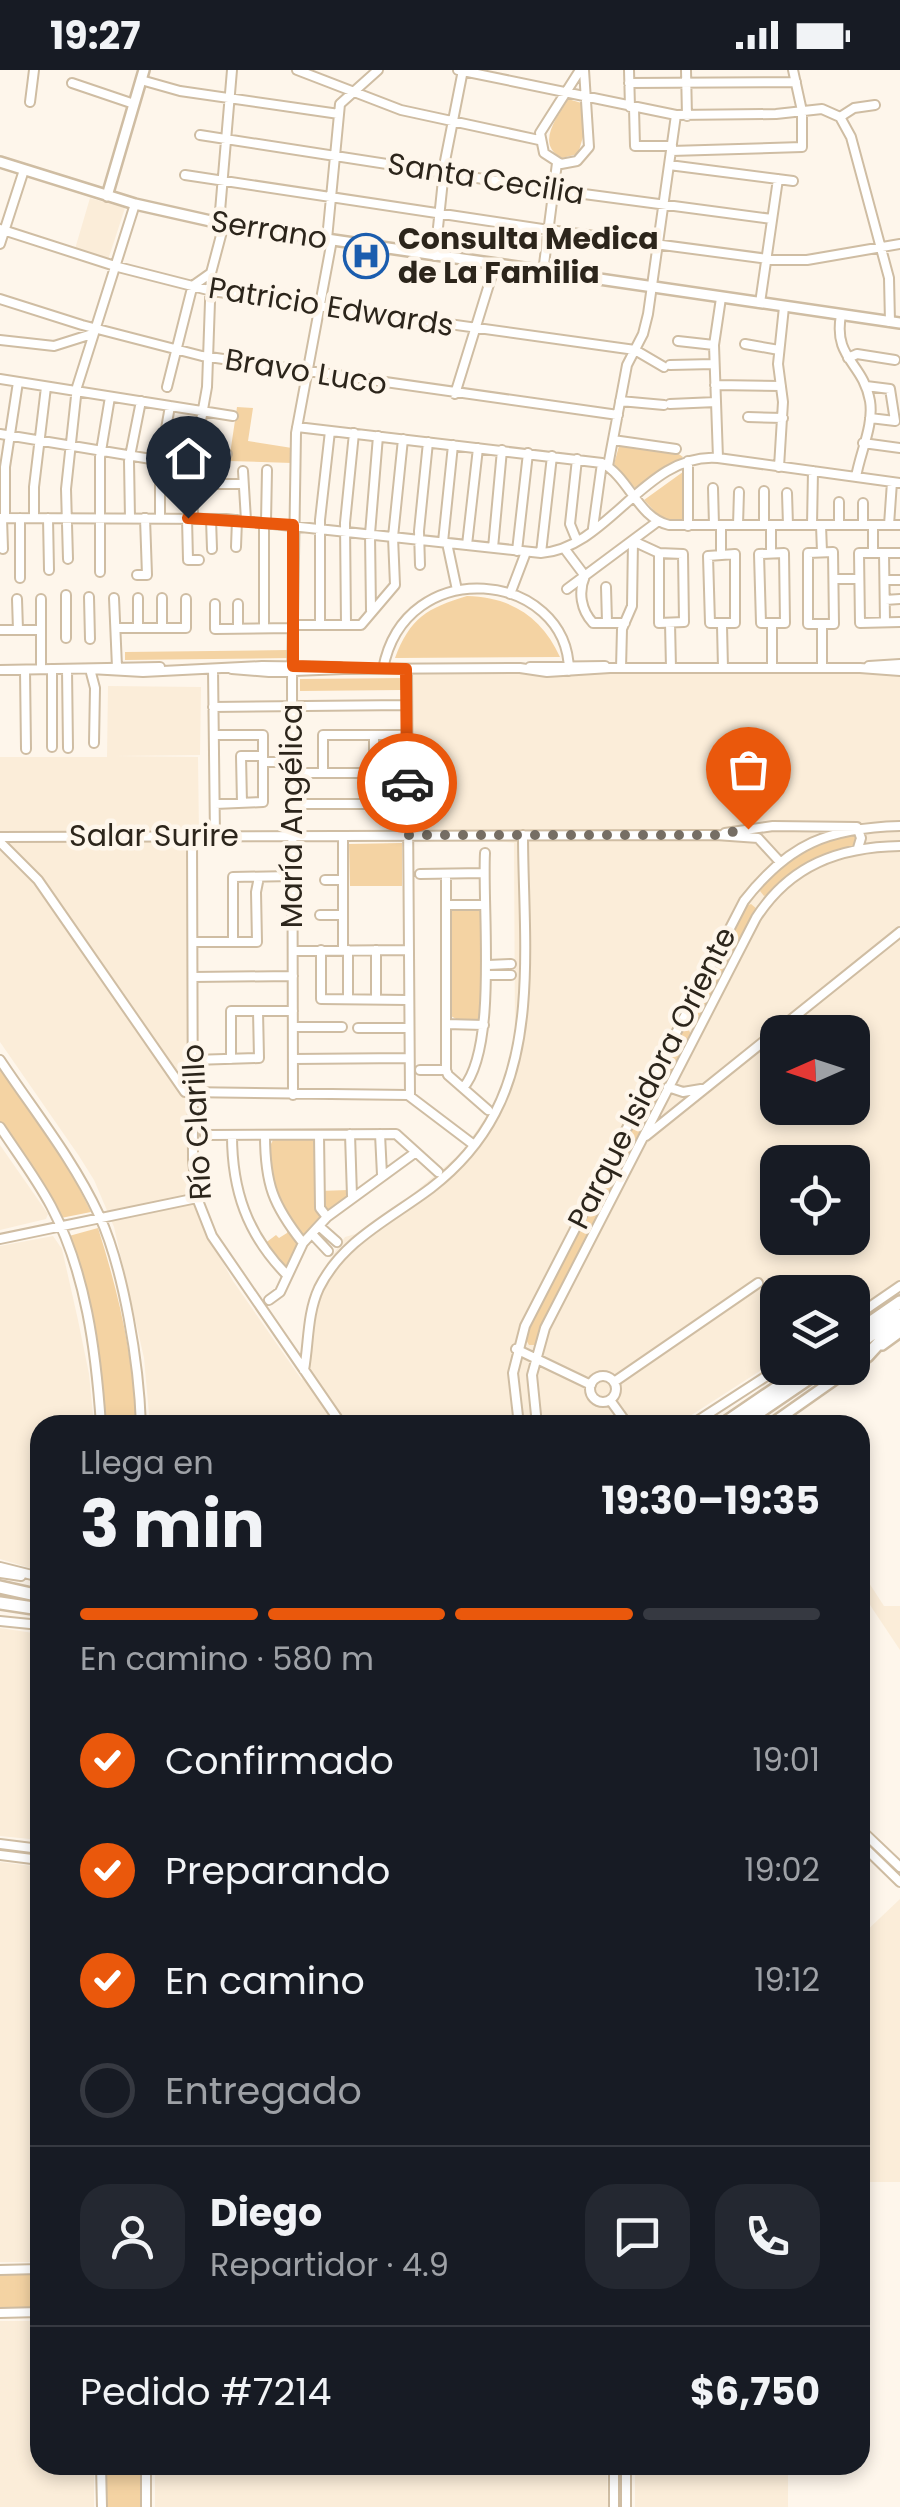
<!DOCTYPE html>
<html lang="es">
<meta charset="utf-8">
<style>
:root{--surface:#171b24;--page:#242831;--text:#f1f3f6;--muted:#9ea1a6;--line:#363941;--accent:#ea580c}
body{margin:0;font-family:Poppins,sans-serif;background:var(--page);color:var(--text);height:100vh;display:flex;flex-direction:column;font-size:38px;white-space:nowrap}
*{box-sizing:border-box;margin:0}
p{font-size:32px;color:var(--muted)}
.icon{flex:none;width:55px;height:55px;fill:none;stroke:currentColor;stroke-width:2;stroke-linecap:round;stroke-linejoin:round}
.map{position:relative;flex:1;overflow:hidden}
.side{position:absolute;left:30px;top:1345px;width:840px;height:1060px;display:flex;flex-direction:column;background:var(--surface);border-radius:30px;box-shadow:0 5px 15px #0003}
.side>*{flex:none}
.needle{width:65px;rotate:267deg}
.buttons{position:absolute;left:760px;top:945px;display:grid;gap:20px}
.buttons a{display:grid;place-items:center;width:110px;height:110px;border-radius:20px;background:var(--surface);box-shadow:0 5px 15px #0003;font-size:50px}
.pin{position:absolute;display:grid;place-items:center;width:85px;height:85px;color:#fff;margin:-102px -42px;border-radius:50% 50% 50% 0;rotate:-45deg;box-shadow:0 0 10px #0007}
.pin .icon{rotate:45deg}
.courier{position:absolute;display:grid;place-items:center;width:100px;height:100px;margin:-50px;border:8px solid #ea580c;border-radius:50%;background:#fff;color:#222;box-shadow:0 2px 12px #0007}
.overview em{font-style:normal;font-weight:700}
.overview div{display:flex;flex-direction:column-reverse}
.overview{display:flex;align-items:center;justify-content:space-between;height:170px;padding:0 50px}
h1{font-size:65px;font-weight:700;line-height:75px}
.bar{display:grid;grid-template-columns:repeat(4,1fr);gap:15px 10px;align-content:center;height:120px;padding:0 50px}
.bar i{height:12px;border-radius:8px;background:var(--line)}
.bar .current{background:var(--accent)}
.bar p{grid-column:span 4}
.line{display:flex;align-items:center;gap:25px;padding:0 50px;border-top:2px solid var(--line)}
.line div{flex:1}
.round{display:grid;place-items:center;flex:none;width:105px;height:105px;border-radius:30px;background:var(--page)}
ol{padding:0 50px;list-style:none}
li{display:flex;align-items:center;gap:30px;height:110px}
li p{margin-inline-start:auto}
li .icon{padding:10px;border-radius:50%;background:var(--accent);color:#fff;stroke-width:4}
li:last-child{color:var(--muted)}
li i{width:55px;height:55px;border:5px solid var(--line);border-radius:50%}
.status{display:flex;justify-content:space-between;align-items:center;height:70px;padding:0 50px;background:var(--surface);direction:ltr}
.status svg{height:28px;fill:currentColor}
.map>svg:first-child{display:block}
.built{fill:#fbedd9;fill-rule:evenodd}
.green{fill:#f4d3a3}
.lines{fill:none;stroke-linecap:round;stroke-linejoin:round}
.minor-casing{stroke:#cfbda3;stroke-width:12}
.major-casing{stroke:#cfbda3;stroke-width:14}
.highway-casing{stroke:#cfbda3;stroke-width:16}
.minor{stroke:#fff;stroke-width:8}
.major{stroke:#fff;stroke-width:9}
.highway{stroke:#fff;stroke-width:11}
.done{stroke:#766e64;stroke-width:10;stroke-dasharray:0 18}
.route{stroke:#ea580c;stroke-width:12}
.labels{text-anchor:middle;stroke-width:9;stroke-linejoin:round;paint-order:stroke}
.street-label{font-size:30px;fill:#2c251b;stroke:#fef6eb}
.poi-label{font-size:30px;font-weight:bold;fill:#2c251b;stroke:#fef6eb;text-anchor:start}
</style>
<div class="status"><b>19:27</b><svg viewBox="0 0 49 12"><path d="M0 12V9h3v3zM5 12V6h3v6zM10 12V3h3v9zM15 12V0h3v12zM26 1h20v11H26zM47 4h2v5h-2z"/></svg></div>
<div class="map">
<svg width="900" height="2437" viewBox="0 0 900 2437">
<rect width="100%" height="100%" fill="#fef6eb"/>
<path class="built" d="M90,128l35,10 -17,52 -33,-11z
M900,602v609l-47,31 -1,-20h-74l-1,68 -101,65h-526l-6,-67 -30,-131 -20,-47 -15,-24 -79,-114v-285h107l1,-71 93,1 -1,68 -86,1 84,1 1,77h-9l3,361 13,37 27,49 69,99 12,-70 8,-17v-22l23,-34 24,-7 31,-20 9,-13 52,-44 32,-46 13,-33 9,-35 -1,-196 -103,-13v-157zM778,962h74v76h-74zM778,1092h74v76h-74z
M0,1075l48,69 -2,5 -46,11z
M53,1166l9,13 16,71 11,54 5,51h-54v146l-40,-12v-313z
M860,1499l24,37h16v44l-40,-60z
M0,1558l40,6v206l-40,-4z
M0,1792l40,5v395h-40z
M900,1829v283h-40v-245z
M0,2251h40v144h54v42h-94z
M155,2395h452l1,42h-453z
M635,2395h153v42h-153z"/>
<path class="green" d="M568,29l17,5 2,19 -9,31 -16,4c-27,-14 -5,-40 6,-59z
M237,337l16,1 -5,33 44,7v15l-63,-2z
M619,376l57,6 7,5 -48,31 -21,-24z
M687,399l-2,53 -23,-3 -18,-19z
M467,526c44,1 75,21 93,61l-165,1c15,-40 32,-50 72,-62z
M289,580v8l-164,2v-8z
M402,608v12l-102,1v-12z
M853,763l4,2v10l-50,18 -37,31 -6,2 -4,-5c15,-32 61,-49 93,-58z
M402,773v43h-52l-1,-42z
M751,834l6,5v5l-53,102 -10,1 -2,-6 54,-105z
M451,837l29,2c0,37 6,75 -2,111h-20l-9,-5z
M688,959l5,8 -65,124h-9l-1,-8 63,-122z
M0,997l66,95 25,50 -30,6 -61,-96z
M317,1069l1,52 31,-1 -1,9 -45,41 -17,27 -5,1 -17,-24 12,-9 3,3 8,-5 3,-8c-12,-25 -33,-58 -17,-85z
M610,1102l5,2 2,9 -82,162h-6l-5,-9z
M98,1158c20,63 36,130 38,197h-31c-3,-64 -18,-128 -36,-189z
M40,2202v35l-40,1v-35z
M106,2395h37v42h-37z"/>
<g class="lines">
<defs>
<path id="minor" d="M297,0l104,40 138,30
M458,0l218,45 100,-1 46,-5 18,8
M580,0l-40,63 4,20 17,11 16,-3 12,-14 -5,-77
M629,0l1,37
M686,0l1,46
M141,10l39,11 159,23
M72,13l62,21
M629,13l167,-1
M30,32l4,-32
M634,38l1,38h37
M840,47l11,20 38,141 1,44
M840,47l14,-9 21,-3
M200,65l354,55 218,29
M671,81l131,-4v-36l-9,-41
M669,95l124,16
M185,105l364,55 227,30h31l93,-16
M219,153l13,-153
M0,159l118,38 94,24 423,59 29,17
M327,169l13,-135 38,-34
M0,174l24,-74
M435,186l10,-95 18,-91
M543,202l14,-109
M0,229l82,26 120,31 416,59
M760,233l18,-124
M841,245c-8,44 22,47 29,86 4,24 -10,52 -14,76
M0,270l54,6 38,-12
M678,271l36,4
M745,274l34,6
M848,288l9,-4 38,6
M670,295l44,-1
M0,309l233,37
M715,315l66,1
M866,316l24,3 5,32 -25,-3
M167,317l24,-95 3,-7 17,-12
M455,324l40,-129
M620,331l44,4
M670,334l46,-2
M748,347l35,1
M297,357l305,36c27,14 36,55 67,62h231
M0,364l151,25h42
M613,370l63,9
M863,373l37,5
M195,384h32
M718,388l-4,-113 7,-47
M688,391v65
M608,396l19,-101 16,-31 5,-20 28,-199
M779,397l4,-65 -5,-38 6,-57
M243,401l3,49
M191,414h52
M713,418l1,37
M787,423l1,32
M839,432v23
M0,448l226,1 315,34c67,-4 105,-101 177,-95l182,25
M2,448l1,31
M5,448v-51l13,-85
M20,448v60
M34,448v-31l12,-100
M48,448l1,52
M130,448l-1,-57 12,-60
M160,448v-55l10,-57
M187,448l1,42h11
M193,449l-1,-48 15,-84 4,-114 13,-49
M211,449l1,30
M264,452v106
M266,452l1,-52
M721,455v30
M738,455l1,-33
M764,455v-34
M771,455v28
M812,455l1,-54
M821,455l1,27
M863,455v-22
M873,455v28
M889,455l3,-43
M593,458l9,-65
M577,471l-7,-17 7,-65
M633,471l26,12 24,1 1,68 -25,1v-70
M443,472l10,-97
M447,473l10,47
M467,475l11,-97
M236,477l1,-27
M493,478l9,-98
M564,478l21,28c-7,16 -4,34 8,47h32
M517,481l11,-98
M833,482l1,72h-26v-71z
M541,483l11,-97
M784,483l1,70h-24l-2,-69z
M884,483l1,69
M900,483h-41l1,70 40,-1
M735,484v69h-25l-2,-67z
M68,489l-2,-70 11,-102 58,-183
M420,495l-1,-34 9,-89
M100,502v-115l10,-60
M137,505h10l-2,-57
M834,509h25
M885,510h15
M606,517l1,35
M567,519l90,-67
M510,524l16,-42
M89,527l1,42
M114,528l3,69
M138,528v30
M162,528v30
M17,529l1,31
M885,530l15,-1
M215,534v25l78,-1
M371,541l-1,-77 8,-98
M670,553l1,45
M822,554v44
M293,555h68l34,-40 -2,-48 10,-98
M320,555v-105l10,-89
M346,555l-1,-102 9,-90
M722,556l1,42
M118,558h68v-29
M238,558v-24
M0,560h41
M66,568v-43
M869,596l31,-2
M530,597l75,-1
M621,598l1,-39 10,-23 1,-65
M772,598v-44
M41,599v-70
M52,599v78
M67,599l1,79
M90,599l53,3 119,-6 78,1
M90,599l5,19 -1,55
M213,599l2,167
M232,599l37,3 75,-3 176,-1 27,4 63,-4h250l40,3
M383,599c22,-117 185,-98 186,2
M407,599l3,426
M0,600l160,-3
M25,600l1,79
M213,637l194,-2
M214,665h49v67l-48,2
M263,692h29
M292,703h82v-38
M323,703v-38h84
M242,733l-1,-47h22
M292,734h115
M725,763l48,-7 84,1 4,11 -3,10
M192,766l1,324 4,38 15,38 130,189
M343,766v114
M0,767l716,-2 42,3 22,24
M0,772l38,38 147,212 223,3 66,50
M420,804l64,-1
M325,810h18
M446,835h38
M320,845h23
M193,872h64l-1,-50 3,-15
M233,872v-65l59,-1
M321,880v49l86,1
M293,881l114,-1
M488,895l23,-1
M488,905h23
M193,907l100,-1
M348,929v-49
M376,929v-49
M446,954l38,1
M293,957h49
M358,958h50
M231,989v-48h62
M293,989l115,-1
M0,990c34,51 73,99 99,155 25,54 40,150 42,210
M193,990l66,-2 -1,-47
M420,1000h26
M446,1000v-196
M446,1000l2,5 40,35
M668,1017l15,5 18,-3
M463,1018c35,-40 19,-179 22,-235
M293,1025l-1,-414 4,-248 36,-193
M0,1057c17,26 36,51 51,79 35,66 45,145 50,219
M350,1064l2,62
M380,1064l2,41
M205,1065l191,-1 42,38
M232,1065c0,55 15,99 54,139
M265,1065c0,49 8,70 38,108
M319,1065l1,73 7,9
M646,1066l254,-204
M320,1157l17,15
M313,1165l15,16
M0,1169l197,-41
M269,1230l11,-8 23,-49 24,-26 89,-65
M852,1249l48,-33
M516,1279l75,36
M304,1300c5,-28 3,-56 15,-82 24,-48 71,-69 112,-100 26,-20 49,-46 64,-75 42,-79 28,-190 28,-278
M590 1319a13 13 0 1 1 26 0a13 13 0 1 1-26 0Z
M614,1312l144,-99
M610,1330l18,25
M519,1355l-6,-52 12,-47 219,-425c45,-58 85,-73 156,-75
M537,1355l-5,-50 13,-47 211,-410c34,-53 83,-71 144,-72
M691,1355l88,-57
M0,1497l40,10
M0,1503l21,3
M0,1551l40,4
M860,1759l40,38
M860,1773l40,39
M0,1774l40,5
M0,1785l40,5
M0,2200l40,-1
M0,2243l40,-1
M101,2395l1,42
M614,2395v42
M626,2395v42
M146,2437v-42"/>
<path id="major" d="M0,92l135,42 89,20 676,99
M107,126l37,-126
M882,1275l18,-13
M770,1355l81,-57"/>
<path id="highway" d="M852,1265l48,-33
M852,1278l48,-33
M867,1286l31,-34
M722,1355l84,-57
M740,1355l84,-57
M0,1517l40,9
M0,1533l40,6"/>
</defs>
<use href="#minor" class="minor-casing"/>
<use href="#major" class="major-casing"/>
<use href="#highway" class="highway-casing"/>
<use href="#minor" class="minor"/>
<use href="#major" class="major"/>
<use href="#highway" class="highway"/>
</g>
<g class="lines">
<path class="done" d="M407,713v52h309l32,-6"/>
<path class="route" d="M188,448l105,7v141l113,3 1,114"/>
</g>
<defs>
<symbol id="hospital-ring" viewBox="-11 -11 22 22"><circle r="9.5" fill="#fef6eb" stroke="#1b5dae" stroke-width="1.5"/><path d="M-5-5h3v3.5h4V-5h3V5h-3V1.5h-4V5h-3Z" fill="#1b5dae"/></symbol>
</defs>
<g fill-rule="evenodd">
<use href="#hospital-ring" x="341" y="161" width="50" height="50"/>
</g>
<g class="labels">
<g class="street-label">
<text transform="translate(486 109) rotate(9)" y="10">Santa Cecilia</text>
<text transform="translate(269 160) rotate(9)" y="10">Serrano</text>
<text transform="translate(331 237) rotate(9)" y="10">Patricio Edwards</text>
<text transform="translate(306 302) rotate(9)" y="10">Bravo Luco</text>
<text transform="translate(292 746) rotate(-90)" y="10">María Angélica</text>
<text x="154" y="776">Salar Surire</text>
<text transform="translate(652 1008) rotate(-63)" y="10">Parque Isidora Oriente</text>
<text transform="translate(197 1052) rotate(-93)" y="10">Río Clarillo</text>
</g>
<g class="poi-label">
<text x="398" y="179">Consulta Medica<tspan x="398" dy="34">de La Familia</tspan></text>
</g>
</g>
</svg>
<div class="buttons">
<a><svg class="needle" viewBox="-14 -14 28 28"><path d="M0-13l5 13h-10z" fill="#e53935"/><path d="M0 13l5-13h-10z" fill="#9ea1a6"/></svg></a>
<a><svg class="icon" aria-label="locate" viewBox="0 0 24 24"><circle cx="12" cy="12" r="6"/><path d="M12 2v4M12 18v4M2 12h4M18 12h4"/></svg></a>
<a><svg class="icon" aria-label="layers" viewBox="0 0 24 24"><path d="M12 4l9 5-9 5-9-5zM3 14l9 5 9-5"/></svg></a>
</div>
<div class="pin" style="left:748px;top:759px;background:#ea580c"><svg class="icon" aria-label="bag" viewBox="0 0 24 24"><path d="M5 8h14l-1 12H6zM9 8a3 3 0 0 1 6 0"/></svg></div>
<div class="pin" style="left:188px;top:448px;background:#1f2937"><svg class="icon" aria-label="home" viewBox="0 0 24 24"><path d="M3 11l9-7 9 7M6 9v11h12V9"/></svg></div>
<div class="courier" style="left:407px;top:713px"><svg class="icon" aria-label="car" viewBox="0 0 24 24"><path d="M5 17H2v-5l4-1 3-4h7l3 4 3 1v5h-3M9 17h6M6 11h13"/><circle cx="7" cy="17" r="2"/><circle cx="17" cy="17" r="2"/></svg></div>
<section class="side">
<div class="overview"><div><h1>3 min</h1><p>Llega en</p></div><em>19:30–19:35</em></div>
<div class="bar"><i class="current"></i><i class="current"></i><i class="current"></i><i></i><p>En camino · 580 m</p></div>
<ol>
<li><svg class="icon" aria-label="check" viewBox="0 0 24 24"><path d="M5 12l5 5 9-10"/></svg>Confirmado<p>19:01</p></li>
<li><svg class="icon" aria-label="check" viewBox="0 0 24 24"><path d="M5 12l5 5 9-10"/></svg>Preparando<p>19:02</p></li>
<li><svg class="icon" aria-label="check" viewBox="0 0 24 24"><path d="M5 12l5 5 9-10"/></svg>En camino<p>19:12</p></li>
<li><i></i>Entregado</li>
</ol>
<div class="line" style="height:180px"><a class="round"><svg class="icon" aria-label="person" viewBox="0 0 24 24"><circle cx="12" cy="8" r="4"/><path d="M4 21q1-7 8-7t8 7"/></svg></a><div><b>Diego</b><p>Repartidor · 4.9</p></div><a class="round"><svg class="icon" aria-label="chat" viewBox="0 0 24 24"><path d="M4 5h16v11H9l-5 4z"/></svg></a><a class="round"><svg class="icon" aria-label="phone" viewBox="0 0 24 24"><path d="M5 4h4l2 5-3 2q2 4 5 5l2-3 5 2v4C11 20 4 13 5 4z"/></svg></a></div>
<div class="line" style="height:130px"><div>Pedido #7214</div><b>$6,750</b></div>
</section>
</div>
